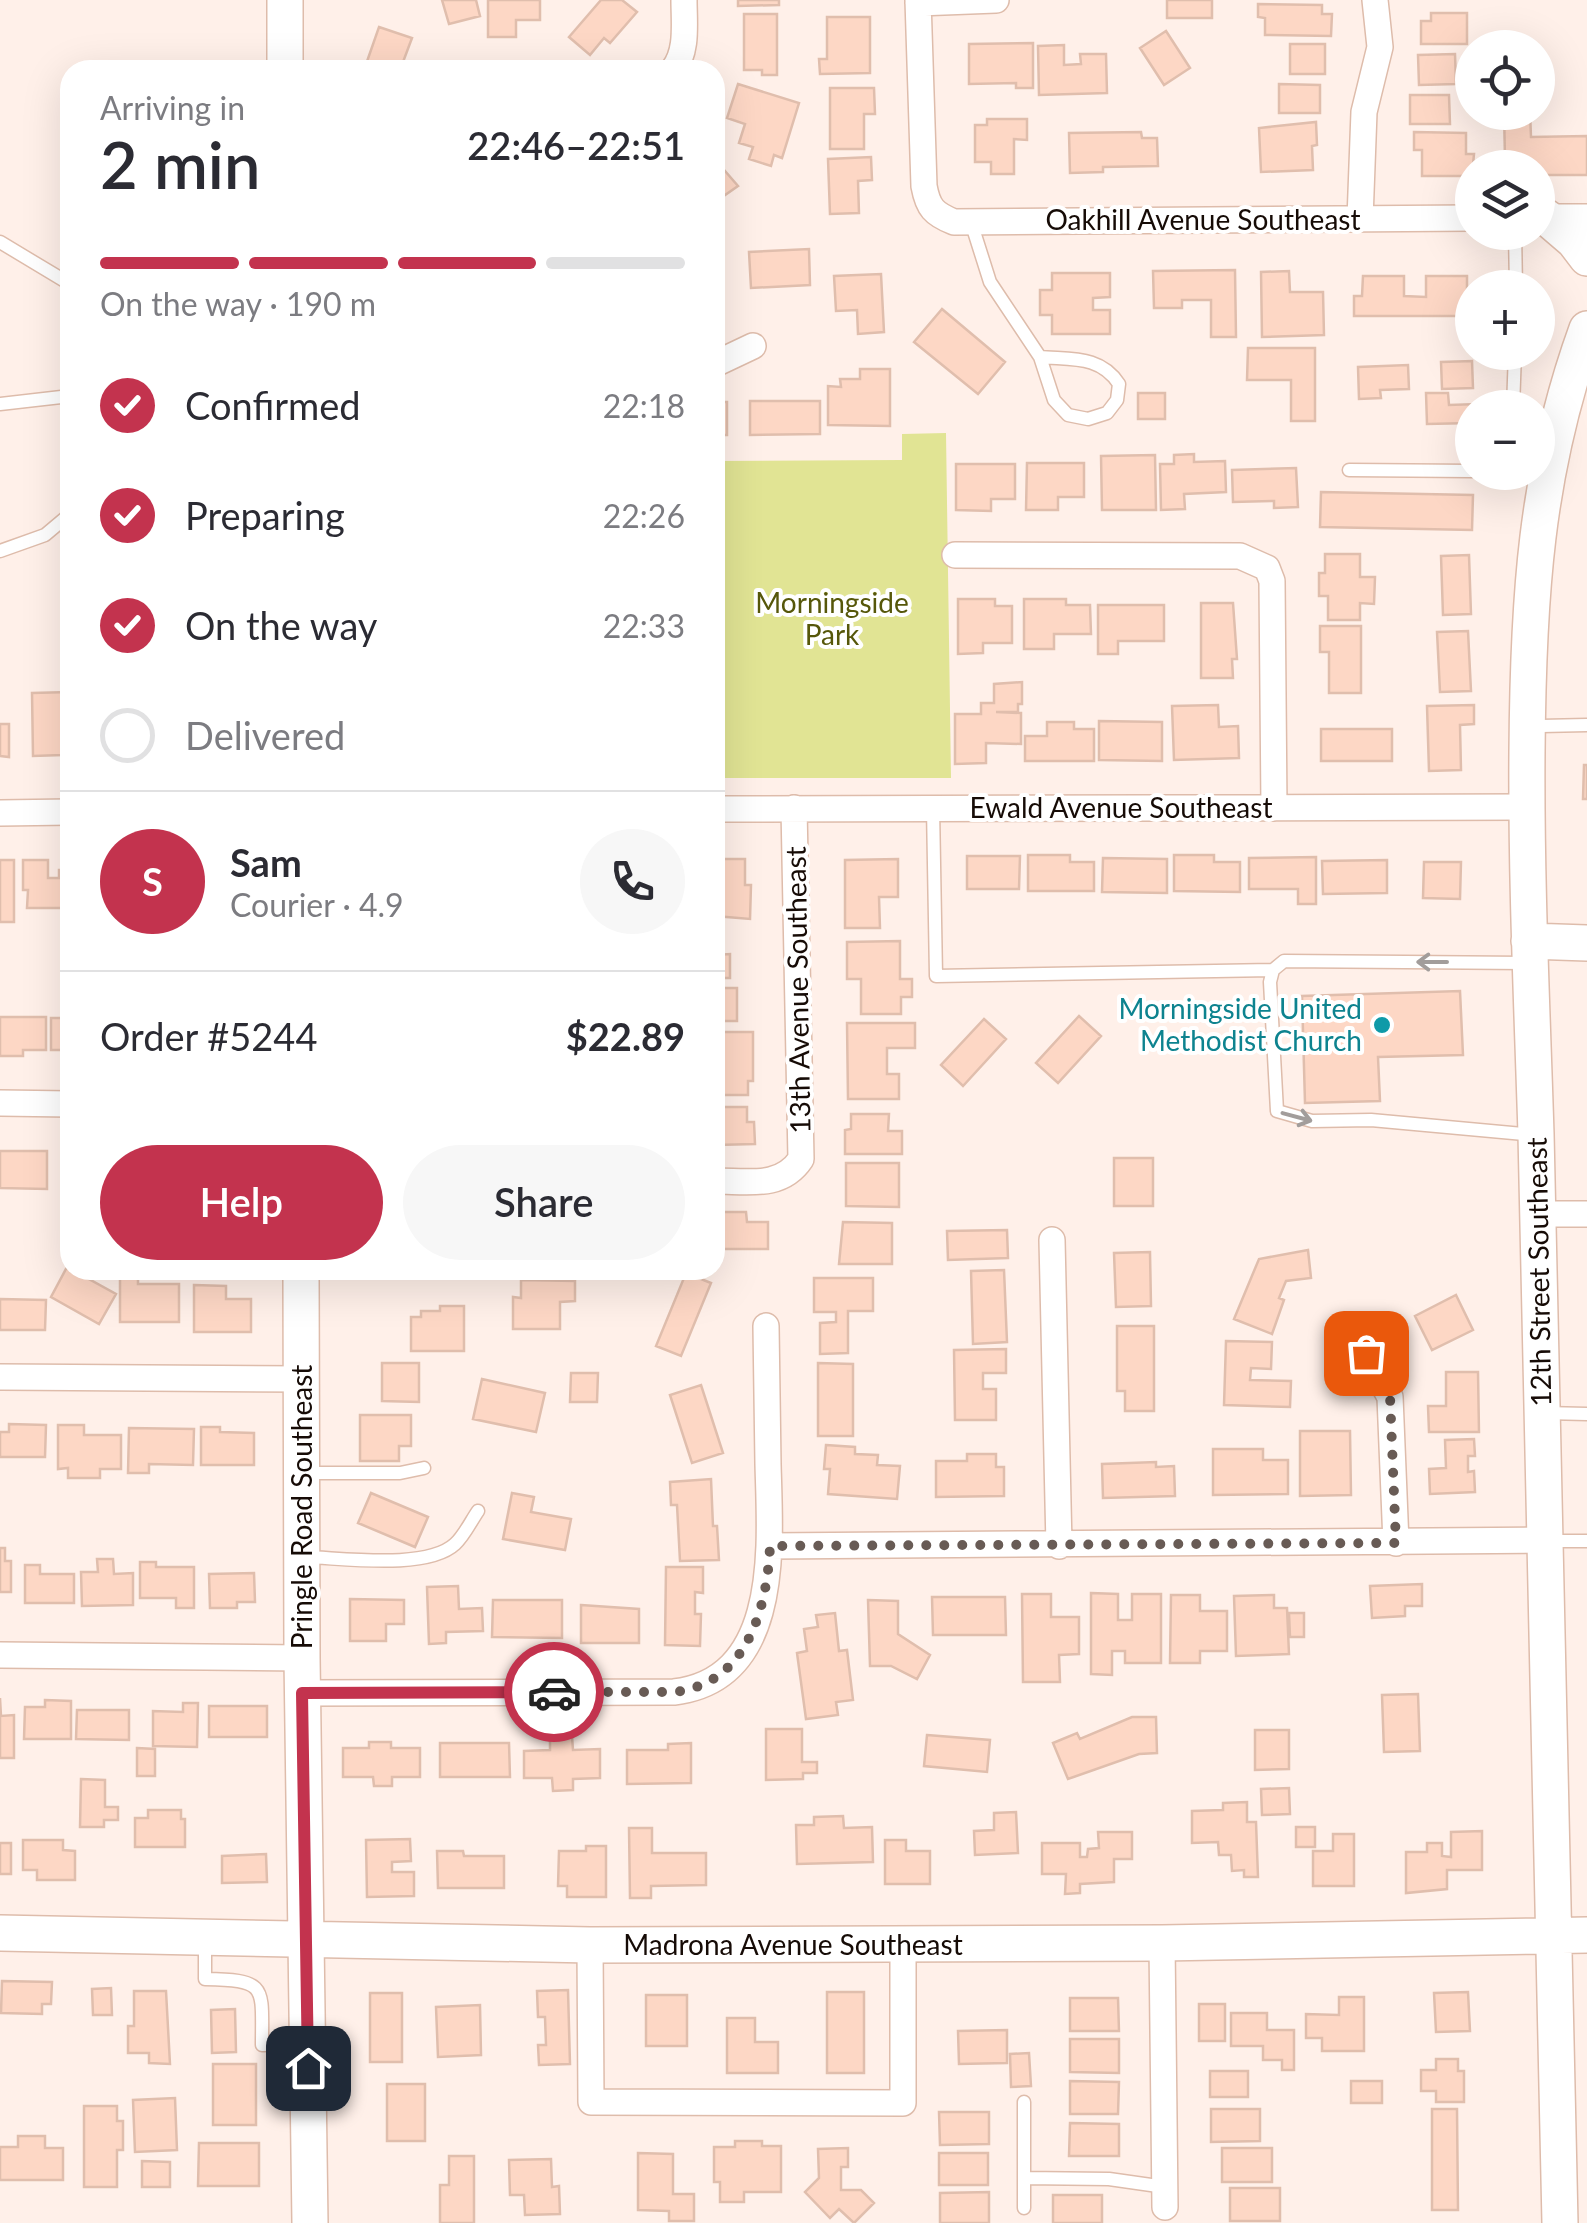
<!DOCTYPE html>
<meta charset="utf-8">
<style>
:root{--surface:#fff;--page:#f7f7f7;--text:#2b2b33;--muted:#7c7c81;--line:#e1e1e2;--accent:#c3334e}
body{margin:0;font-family:Lato,sans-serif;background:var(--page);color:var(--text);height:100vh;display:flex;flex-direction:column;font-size:38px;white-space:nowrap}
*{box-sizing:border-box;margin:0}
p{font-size:32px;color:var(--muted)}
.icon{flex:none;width:55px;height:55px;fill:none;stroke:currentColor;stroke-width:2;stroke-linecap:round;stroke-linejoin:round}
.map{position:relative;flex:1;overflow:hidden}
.panel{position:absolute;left:60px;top:60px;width:665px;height:1220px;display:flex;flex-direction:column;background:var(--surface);border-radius:30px;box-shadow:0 10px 40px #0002}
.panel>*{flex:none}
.tools{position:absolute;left:1455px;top:30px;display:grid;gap:20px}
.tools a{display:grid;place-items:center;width:100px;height:100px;border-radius:50%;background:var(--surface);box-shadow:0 10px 40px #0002;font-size:50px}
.pin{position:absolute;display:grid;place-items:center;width:85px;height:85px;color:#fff;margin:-42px;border-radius:20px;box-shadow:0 5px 15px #0006}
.courier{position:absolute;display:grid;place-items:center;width:100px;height:100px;margin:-50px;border:8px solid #c3334e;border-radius:50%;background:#fff;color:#222;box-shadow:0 2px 12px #0007}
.headline em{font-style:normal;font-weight:600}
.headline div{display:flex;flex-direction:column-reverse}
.headline{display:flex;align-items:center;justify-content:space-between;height:170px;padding:0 40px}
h1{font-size:65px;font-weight:600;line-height:75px}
.bar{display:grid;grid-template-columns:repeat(4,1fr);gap:15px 10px;align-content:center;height:120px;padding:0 40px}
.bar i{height:12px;border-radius:8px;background:var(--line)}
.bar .active{background:var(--accent)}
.bar p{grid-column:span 4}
.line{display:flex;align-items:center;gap:25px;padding:0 40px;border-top:2px solid var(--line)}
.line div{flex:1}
.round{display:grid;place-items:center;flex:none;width:105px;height:105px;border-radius:52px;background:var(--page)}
ol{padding:0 40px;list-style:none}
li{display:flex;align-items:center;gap:30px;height:110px}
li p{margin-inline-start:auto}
li .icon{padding:10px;border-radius:50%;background:var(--accent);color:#fff;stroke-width:4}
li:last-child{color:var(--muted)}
li i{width:55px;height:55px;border:5px solid var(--line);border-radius:50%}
.button{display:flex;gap:20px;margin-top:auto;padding:20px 40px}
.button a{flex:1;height:115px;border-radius:60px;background:var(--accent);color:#fff;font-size:40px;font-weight:600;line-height:115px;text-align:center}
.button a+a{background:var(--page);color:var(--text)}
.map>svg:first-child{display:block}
.green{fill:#e1e494}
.building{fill:#fdd7c5;stroke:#e0bead;stroke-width:2.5}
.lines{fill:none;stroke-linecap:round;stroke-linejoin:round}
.lane-casing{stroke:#debcab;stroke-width:15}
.street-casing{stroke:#debcab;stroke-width:28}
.secondary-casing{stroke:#debcab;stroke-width:38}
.lane{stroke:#fff;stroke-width:12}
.street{stroke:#fff;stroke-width:25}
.secondary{stroke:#fff;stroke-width:35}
.oneway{stroke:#a29d9b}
.done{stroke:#685b55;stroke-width:10;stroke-dasharray:0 18}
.route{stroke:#c3334e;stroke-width:12}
.culture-dot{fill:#0f9aa8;stroke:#fff;stroke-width:4}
.labels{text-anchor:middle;stroke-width:8;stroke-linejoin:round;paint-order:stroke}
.street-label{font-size:28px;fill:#160b06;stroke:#fff}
.park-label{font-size:28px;fill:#56570a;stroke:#fff}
.culture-label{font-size:28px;fill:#0d838f;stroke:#fff;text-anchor:end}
</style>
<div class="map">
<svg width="1587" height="2223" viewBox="0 0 1587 2223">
<rect width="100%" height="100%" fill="#fff0e9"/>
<path class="green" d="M946,433l5,345h-236v-317l187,-1v-26z"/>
<path class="building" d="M442,0h34l4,16 -31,8z
M488,0h52v20h-24v17h-28z
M601,0h21l15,12 -27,31 -6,-5 -14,17 -21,-18z
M738,0h41v5l-41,1z
M1167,0h45v18h-45z
M1258,4l64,1v9h10l-1,22 -66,-1v-17l-7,-1z
M1431,13h36v31h-46v-23h10z
M744,14h33v61h-15v-5h-18z
M827,17h43v56l-50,1 -1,-15h8z
M379,27l33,11 -9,24 8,3 -2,5h-45z
M1166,31l24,37 -26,17 -24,-37z
M1033,43v45h-17v-5l-47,1v-40z
M1290,44h35v30h-35z
M1064,45v20l17,-1 -1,-10h26l1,39 -68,2 -1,-49z
M1455,54l1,30 -37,1 -1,-30z
M738,84l61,19 -17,55 -8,-3 -3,11 -22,-7 4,-12 -14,-4 6,-19 -18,-6z
M1279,84l41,1v28h-41z
M830,88h44l1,26h-11v35h-34z
M1410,95h39l1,29h-40z
M1504,112h26l1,25 56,-1v39h-49v-7h-11v-9h-22z
M987,119h40v21l-13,-1v35h-23v-12h-16v-37h12z
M1316,122l1,23 -5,1 1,24 -52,2 -2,-44z
M1141,132l1,6h15l1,28 -55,1v5l-33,1 -1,-40z
M1414,132l52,1v21h8l-2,22h-50v-26h-8z
M871,157l1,23 -14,1 1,32 -29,1 -2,-55z
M719,164l19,22 -23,16v-36z
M809,249l1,36 -59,3 -2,-36z
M1235,270l1,67h-25v-37h-29v8h-28l-1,-37z
M1289,271l1,21h33l1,43 -62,2 -1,-65z
M1052,273h58v24l-17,1v12h17v24h-58v-19h-12v-25h12z
M881,274l3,58 -26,2 -1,-24 -21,1 -2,-35z
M1363,276h41v20l22,1v-21h41v20h5v20h-118v-20h8z
M942,309l63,53 -27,32 -64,-52z
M1248,348h67v73h-24v-41h-44z
M1472,361l1,27 -31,1 -1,-27z
M1408,365l1,24 -29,1 1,8 -22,1 -1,-32z
M860,369h30v57l-62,-1v-39l13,1 -1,-8h20z
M1138,393h27v26h-27z
M1426,393h22l1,12 29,-1v4h-6v15l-45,1z
M750,401h70v33l-70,1z
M715,402h12v33h-12z
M1194,454v8l31,-1 1,31 -42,2 1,15 -24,1 -1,-46h14v-9z
M1155,455l1,55h-54l-1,-54z
M1027,463h57v34h-26v13h-32z
M956,464h59v35h-24v12l-35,-1z
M1296,468l2,39 -24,1v-7l-41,1 -1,-32z
M1321,492l152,3 -1,35 -152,-3z
M1325,554h35v23h15l-1,27 -14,-1v17h-32v-24h-9v-23h6z
M1469,555l2,59 -28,1 -2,-59z
M958,599h37v7h17v37h-29v10l-25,1z
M1024,599h42v6h24l1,29h-37v15h-30z
M1201,603h32l4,56h-5l1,19h-32z
M1098,605h66v36h-46v13h-20z
M1320,626h41v67h-32v-41h-9z
M1468,631l3,60 -31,1 -3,-60z
M1022,682v22h-4v8h-22l25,1v31l-35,-1v20l-31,1v-50h26v-11h13v-19z
M70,692v31h-8v32l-29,1 -1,-63z
M1218,705l1,22 19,-1 1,32 -65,2 -2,-54z
M1474,705v19l-14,1 1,45 -32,1 -2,-65z
M1099,721l63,1v39l-63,-1z
M1047,722h27v7h20v32h-69v-25h22z
M0,724h9v33l-9,-1z
M1321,729h71v32h-71z
M1584,765h3v34h-4z
M1028,855h42v7h24v29h-66z
M1174,855h40v7h26v30l-66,-1z
M967,856h53l-1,33h-52z
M1316,857v47h-18v-15h-49v-31z
M1103,858l64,1v34l-65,-1z
M715,859h30v26h6l-1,34 -35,-3z
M898,859v38h-19l1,31h-35v-68z
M0,860h14v62h-14z
M23,860h25v18h11v-8h11v38h-43l1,-18h-5z
M1387,860v33l-64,1 -1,-33z
M1424,862h37l-1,37 -37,-1z
M900,941v38h12v18h-11v17h-40v-35h-14v-37z
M730,954v24h-15v10h22v33h-22v-66z
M1460,991l3,64 -85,2 2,44 -75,2 -3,-107z
M1079,1016l22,20 -43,47 -22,-20z
M0,1017h46v33h-23v6h-23z
M51,1018h19v32h-19z
M984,1019l22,20 -43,47 -22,-21z
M847,1023h68v25h-28v26h12v25h-51z
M715,1032h38v49h-5v14h-33z
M723,1107h24v15h7l1,22 -40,1v-25h8z
M851,1114h38l-1,17h14v23h-57v-24l6,-1z
M0,1151h47v38l-47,-1z
M62,1151h8v26h-7z
M1114,1158h39v48h-39z
M846,1163h53v44l-53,-1z
M715,1212h31l1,10h21v27h-53z
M843,1222l49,1v41h-53z
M1007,1230l1,28 -60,2 -1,-29z
M1308,1250l3,28 -25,3 -7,17 5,2 -12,34 -38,-15 25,-60z
M1150,1252l1,54 -35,1 -2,-54z
M67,1267l49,27 -17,30 -48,-27z
M120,1270h18v14h41v38h-59z
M1004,1270l3,72 -34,2 -2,-73z
M686,1273l25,10 -30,73 -25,-10z
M814,1278h59v33h-25v42l-28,1v-31l16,-1v-10h-22z
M521,1280l54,1v20l-15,1v27h-47v-32l8,1z
M194,1285l32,1v13h25v33h-57z
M1456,1295l17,35 -41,20 -17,-34z
M0,1299l46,1 -1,30h-45z
M440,1306h24v45h-53v-34h10v-6h19z
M1117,1326h37v85h-29v-20h-8z
M1226,1341l46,1 -1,27 -20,-1 -1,12 41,1 -1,26 -66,-2z
M1006,1349v24h-23v16h13v31h-41l-1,-70z
M382,1363h37v39l-37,-1z
M818,1363l35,1v72h-35z
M1446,1372h32l1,60h-50l-1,-26h18z
M571,1373h27l-1,29h-27z
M482,1379l63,14 -9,39 -63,-13z
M701,1385l22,68 -31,10 -22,-68z
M360,1415h51v31h-12v15h-39z
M9,1424l37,1 -1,32h-45v-25h9z
M58,1425h26v10h37v34h-21v9h-32v-10l-10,1z
M201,1427h19v5l34,1v32h-53z
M129,1428l65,1 -1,36 -44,-1v9h-21z
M1300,1431h50l1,64 -51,1z
M1474,1439l1,17h-7v16l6,-1 1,21 -45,2 -1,-25 17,-1 -1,-28z
M826,1445l29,2v7l23,1 -1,10 23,1 -3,33 -69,-5 2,-25h-6z
M1213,1449h50v11h25v34l-75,1z
M967,1454h29v13h8v29l-68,1v-36h31z
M1156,1462v5l18,-1 1,30 -72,2 -1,-34z
M711,1479l2,47h4l2,34 -39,1 -3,-56h-6l-1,-23z
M371,1493l57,24 -13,30 -57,-24z
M512,1493l22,4 -3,15 40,7 -6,31 -62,-11z
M0,1548h5v13h6v31h-11z
M97,1559h16l1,15 19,-1v32l-51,1 -1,-34h17z
M140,1562h16v5h38v41h-18v-10h-36z
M25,1565h15v9h34v29h-49z
M666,1567h37v26l-8,-1v22h6l-1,32 -35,-1z
M254,1573l1,29h-18v6h-27l-1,-34z
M1422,1584v22h-17v10l-33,2 -2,-32z
M458,1586l1,23 23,-1 1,23 -37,1v11l-17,1 -2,-57z
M1091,1593l27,1v26h14v-26h29v69h-36v-12h-13v24l-21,-1z
M1022,1594h29v23h28v37l-20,1 1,27h-37z
M1171,1595h29v16h27v40h-27v12h-30z
M1274,1595v13h13l2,46 -53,2 -2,-60z
M932,1597h73l1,38h-73z
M350,1599l54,1v24h-18v17h-36z
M493,1600h69v38l-70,-1z
M868,1600l30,1v33l32,21 -13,24 -26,-13h-21z
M581,1605l58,4v34h-58z
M835,1613l4,38 8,-1 6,50 -17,2 2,13 -32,4 -9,-66 10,-2 -3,-22 14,-2 -2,-12z
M1289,1613h15v24h-14z
M1418,1694l2,57 -36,1 -2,-57z
M0,1698l1,18 13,-1v43h-14z
M45,1700l26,1v38h-47l1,-32h20z
M183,1703h15l-1,44 -44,-1v-35l30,1z
M209,1706h58v31h-58z
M77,1710h52v30l-53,-1z
M1132,1717h24l1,36 -18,1 -71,25 -15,-36 24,-10 3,6z
M766,1729h36v33h15v11h-14v6l-37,1z
M1255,1730h34v39l-34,1z
M927,1735l63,5 -3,32 -63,-6z
M572,1736l1,14 27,-1v29l-27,1v11l-20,1 -1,-13h-28v-27l26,-1v-13z
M369,1742h22v6h29v29h-28v9h-18l-1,-9h-30v-29h26z
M440,1743h69l1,34h-70z
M691,1743v40l-64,1v-34h41v-6z
M137,1748l18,1v27h-18z
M81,1779l24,1v27h13v13h-14v7h-24z
M1289,1788l1,26 -28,1 -1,-26z
M1247,1802v20h9l2,55h-14v-7l-12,1 -1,-16h-12l-1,-13 -26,1v-32l31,-1v-7z
M148,1810h33v9h4v28h-50v-29h13z
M1016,1812l2,41 -43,2 -1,-24 20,-1v-17z
M843,1816l1,12 28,-1 1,35 -76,2 -1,-39h18v-8z
M1296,1827h19v20h-19z
M629,1828h23v25h54v32l-55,1v12h-21z
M1482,1831v39h-35v19l-41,4v-41h21v-9h15v13l9,1v-25z
M1098,1832h34v27h-18v23l-34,2v9l-15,1 1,-20h-24v-31h38v14h7l1,-8 11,-1z
M1333,1834h21v52h-41v-35h20z
M410,1839l1,22 -19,1v10h22v24l-47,1 -1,-57z
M23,1840h40v10l12,1v29h-38v-10h-14z
M885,1840h21v11h24v33h-45z
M0,1843h11v31h-11z
M586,1846h20v51h-39v-11h-9l1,-35h27z
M437,1851h26l1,5h40v32h-66z
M266,1854l1,28 -45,1v-27z
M2,1981l50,1 -1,22h-9v10l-41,-1z
M111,1988l1,27h-19l-1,-26z
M568,1990l2,74 -31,1 -1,-20h8l-1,-28h-7l-1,-26z
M134,1991h32l4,73 -21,-1v-10h-21v-27h6z
M827,1992h37v81h-37z
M1468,1992l2,39 -34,1 -2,-39z
M370,1993h32v69h-32z
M646,1995h41v51h-41z
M1339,1997h25v54h-42v-13h-16v-24l33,1z
M1070,1998h48l1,33h-49z
M1199,2004h26v37h-26z
M480,2005l1,50 -43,2 -2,-50z
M235,2009l1,43 -24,1 -1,-43z
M1231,2013h36v17h27v40h-12v-10h-19v-14h-32z
M727,2018h28v24h23v31h-51z
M1007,2030v33l-48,1 -1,-33z
M1070,2039h49v34l-49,-1z
M1029,2053l2,33 -20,1 -1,-33z
M1436,2059h22v12h6v31h-28v-11h-15v-21h15z
M213,2064h43v61h-43z
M1210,2071h38v26h-38z
M1070,2081l49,1 -1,32h-48z
M1351,2081h31v22h-31z
M387,2084h38v57h-38z
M175,2098l2,52 -42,2 -2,-52z
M84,2106h33v15h6v29h-6v37h-33z
M1211,2109h49v32l-49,1z
M1432,2109h25l1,101h-26z
M939,2112h50v32l-49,1z
M1070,2123l49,1v32h-50z
M18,2136h27v12h18v32h-63v-33h18z
M735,2141h27v5h19v46h-37v10h-24v-20h-6v-35h21z
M199,2143h60v43h-61z
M848,2148v19h-7v23h20l13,13 -20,20 -15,-14 -9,9 -25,-26 14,-14 -1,-29z
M1222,2148h50v34h-50z
M638,2153l35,1v40h21v27h-25v-10l-31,-1z
M939,2153h49v32h-49z
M449,2156h25v67h-34v-38h9z
M551,2159l1,28 7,-1 1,28 -35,1 -1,-20h-14l-1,-35z
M142,2161l28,1v25h-28z
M1230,2188h50v33h-50z
M989,2192v31h-49v-30z
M1053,2195h49v28h-49z"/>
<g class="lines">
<defs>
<path id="lane" d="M971,222l19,60 50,75 14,43 14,15 20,4 19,-6 10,-13 2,-16c-19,-29 -48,-24 -79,-27
M1515,232l1,56
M0,242l70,42
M0,404l70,-8
M1513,408l2,-56
M1349,470l123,1
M0,551l45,-16 25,-21
M1541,726l46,-1
M933,808l3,168 337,-6
M1527,963l-243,-2 -11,9 -3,12 7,129 35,10 59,-1 164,15
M1545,1413l42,1
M303,1473h97l24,-5
M1549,1541h38
M306,1557c37,1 121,13 149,-13 9,-8 16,-23 23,-33
M205,1940v39c63,1 57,7 57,66l43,-1
M1024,2178l85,1 56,8
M1024,2208v-106"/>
<path id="street" d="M918,0l6,186c4,22 10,28 30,36l518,-4
M918,3l78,-3
M673,70c15,-19 11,-46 11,-70
M1542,217h45
M1360,219l4,-107 16,-65 -5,-47
M715,364l38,-18
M955,555l285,1 27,12 5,13 2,227
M715,809l811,-2
M0,813l70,-1
M0,1103l70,1
M715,1181c33,0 66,8 86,-22l-7,-351
M1537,1214h50
M1052,1240l7,306
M1366,1353l24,44 6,146
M0,1377l303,2
M770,1546l777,-6
M0,1655l302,3
M302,1693l372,-1c108,-13 96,-148 94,-228 -1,-46 -1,-92 -2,-138
M1162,1943l3,264
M590,1945l1,157 312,1v-158"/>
<path id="secondary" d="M285,0v70
M1546,217l28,24 13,17
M1529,941l58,2
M301,1270l1,388 8,565
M0,1933l590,12 572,-2 425,-8
M1560,2223c-7,-363 -15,-726 -24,-1089 -4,-128 -10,-255 -9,-382 1,-150 8,-280 60,-423"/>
</defs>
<use href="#lane" class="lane-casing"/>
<use href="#street" class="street-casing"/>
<use href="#secondary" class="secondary-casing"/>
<use href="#lane" class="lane"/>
<use href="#street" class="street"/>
<use href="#secondary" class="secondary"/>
</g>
<defs><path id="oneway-shaft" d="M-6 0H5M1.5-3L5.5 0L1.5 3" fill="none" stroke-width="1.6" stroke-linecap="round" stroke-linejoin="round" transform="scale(2.5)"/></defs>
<g class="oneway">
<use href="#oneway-shaft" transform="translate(1432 962) rotate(-180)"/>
<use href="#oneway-shaft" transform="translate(1297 1117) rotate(15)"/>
</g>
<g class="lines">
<path class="done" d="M554,1692h120c73,-8 93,-83 96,-146l626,-3 -6,-147 -24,-43"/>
<path class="route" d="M308,2068l-6,-375 252,-1"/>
</g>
<circle class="culture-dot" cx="1382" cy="1025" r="10"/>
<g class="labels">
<g class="street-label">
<text x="1203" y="230">Oakhill Avenue Southeast</text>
<text x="1121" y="818">Ewald Avenue Southeast</text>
<text transform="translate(798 990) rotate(-91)" y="10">13th Avenue Southeast</text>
<text transform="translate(1539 1272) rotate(-91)" y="10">12th Street Southeast</text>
<text transform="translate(302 1507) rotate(-90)" y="10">Pringle Road Southeast</text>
<text x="793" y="1955">Madrona Avenue Southeast</text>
</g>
<g class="park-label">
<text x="832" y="613">Morningside<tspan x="832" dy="32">Park</tspan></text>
</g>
<g class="culture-label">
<text x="1362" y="1019">Morningside United<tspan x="1362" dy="32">Methodist Church</tspan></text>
</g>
</g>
</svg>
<div class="tools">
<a><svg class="icon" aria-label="locate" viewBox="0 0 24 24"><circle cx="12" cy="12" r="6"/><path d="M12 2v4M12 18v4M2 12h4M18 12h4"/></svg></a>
<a><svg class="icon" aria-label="layers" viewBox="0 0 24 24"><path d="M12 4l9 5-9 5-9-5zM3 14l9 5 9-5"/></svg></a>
<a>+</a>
<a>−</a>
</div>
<div class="pin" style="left:1366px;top:1353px;background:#ea580c"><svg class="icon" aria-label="bag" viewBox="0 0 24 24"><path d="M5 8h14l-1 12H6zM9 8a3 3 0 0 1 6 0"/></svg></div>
<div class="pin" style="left:308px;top:2068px;background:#1f2937"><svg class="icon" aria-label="home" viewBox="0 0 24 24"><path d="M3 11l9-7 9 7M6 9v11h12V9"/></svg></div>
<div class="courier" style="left:554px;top:1692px"><svg class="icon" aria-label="car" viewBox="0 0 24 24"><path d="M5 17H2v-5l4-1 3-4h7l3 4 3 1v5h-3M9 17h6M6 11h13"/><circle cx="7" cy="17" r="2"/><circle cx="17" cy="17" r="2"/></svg></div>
<section class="panel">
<div class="headline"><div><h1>2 min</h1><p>Arriving in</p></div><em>22:46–22:51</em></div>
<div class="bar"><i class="active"></i><i class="active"></i><i class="active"></i><i></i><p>On the way · 190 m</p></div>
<ol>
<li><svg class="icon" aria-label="check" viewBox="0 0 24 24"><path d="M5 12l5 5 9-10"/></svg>Confirmed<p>22:18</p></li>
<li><svg class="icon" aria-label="check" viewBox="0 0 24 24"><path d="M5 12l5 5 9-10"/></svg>Preparing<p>22:26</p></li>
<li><svg class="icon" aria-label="check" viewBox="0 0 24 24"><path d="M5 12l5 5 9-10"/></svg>On the way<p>22:33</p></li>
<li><i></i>Delivered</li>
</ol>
<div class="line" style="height:180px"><b class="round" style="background:var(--accent);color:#fff">S</b><div><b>Sam</b><p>Courier · 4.9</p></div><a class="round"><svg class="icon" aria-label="phone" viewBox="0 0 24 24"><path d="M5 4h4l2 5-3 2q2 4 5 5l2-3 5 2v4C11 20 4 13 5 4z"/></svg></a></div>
<div class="line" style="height:130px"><div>Order #5244</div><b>$22.89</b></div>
<div class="button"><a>Help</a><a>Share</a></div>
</section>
</div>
